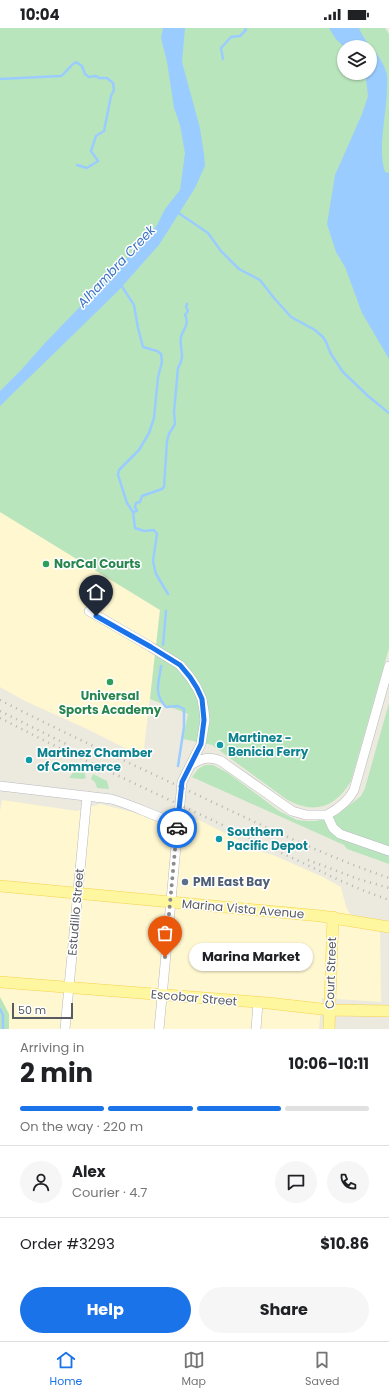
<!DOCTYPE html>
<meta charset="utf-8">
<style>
:root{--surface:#fff;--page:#f6f6f6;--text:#202124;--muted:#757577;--line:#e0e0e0;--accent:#1a73e8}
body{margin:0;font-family:Poppins,sans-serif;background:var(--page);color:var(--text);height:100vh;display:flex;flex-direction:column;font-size:15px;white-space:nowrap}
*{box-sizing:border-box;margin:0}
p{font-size:13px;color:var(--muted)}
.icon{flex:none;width:22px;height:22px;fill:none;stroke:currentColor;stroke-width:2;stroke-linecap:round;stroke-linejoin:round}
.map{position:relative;height:1001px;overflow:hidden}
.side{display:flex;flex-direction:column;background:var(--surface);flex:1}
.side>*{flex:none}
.fabs{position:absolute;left:337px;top:12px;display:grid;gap:8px}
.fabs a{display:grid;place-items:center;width:40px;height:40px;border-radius:50%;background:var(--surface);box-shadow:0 1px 3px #0004;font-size:20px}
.scale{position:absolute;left:12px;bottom:10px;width:61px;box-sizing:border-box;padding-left:4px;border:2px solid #585b61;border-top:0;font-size:11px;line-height:14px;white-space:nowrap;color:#585b61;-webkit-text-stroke:3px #fff;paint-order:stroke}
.pin{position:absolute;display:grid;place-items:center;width:34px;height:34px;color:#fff;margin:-41px -17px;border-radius:50% 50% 50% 0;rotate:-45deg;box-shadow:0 0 4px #0007}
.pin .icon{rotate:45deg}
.courier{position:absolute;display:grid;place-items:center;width:40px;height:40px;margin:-20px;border:3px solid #1a73e8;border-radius:50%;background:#fff;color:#222;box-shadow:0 1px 5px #0007}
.bubble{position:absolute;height:28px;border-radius:14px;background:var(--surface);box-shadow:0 1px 3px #0004;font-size:13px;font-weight:700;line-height:28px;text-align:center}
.headline em{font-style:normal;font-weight:700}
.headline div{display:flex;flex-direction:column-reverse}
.headline{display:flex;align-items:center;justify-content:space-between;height:68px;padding:0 20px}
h1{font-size:26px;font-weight:700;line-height:30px}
.bar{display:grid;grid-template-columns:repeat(4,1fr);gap:6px 4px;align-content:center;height:48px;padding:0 20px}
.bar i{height:5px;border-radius:3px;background:var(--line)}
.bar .active{background:var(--accent)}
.bar p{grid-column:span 4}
.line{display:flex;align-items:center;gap:10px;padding:0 20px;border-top:1px solid var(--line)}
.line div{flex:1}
.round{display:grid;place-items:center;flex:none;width:42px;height:42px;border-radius:21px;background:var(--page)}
.primary-button{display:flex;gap:8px;margin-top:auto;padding:8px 20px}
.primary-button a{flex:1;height:46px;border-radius:24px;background:var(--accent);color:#fff;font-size:16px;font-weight:700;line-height:46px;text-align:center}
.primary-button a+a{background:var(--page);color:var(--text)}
.status{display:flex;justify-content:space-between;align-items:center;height:28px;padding:0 20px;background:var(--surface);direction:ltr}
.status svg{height:11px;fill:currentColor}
.menu{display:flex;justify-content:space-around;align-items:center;height:56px;border-top:1px solid var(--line);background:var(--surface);font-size:11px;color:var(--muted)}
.menu a{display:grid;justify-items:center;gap:2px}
.menu .active{color:var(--accent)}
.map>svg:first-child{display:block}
.commercial{fill:#fff7d0}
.green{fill:#b9e5bc;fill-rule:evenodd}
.water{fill:#9bccff}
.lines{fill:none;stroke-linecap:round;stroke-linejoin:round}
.stream{stroke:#9bccff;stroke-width:2.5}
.minor-casing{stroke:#b7b9bf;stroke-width:10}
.major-casing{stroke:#f6d34d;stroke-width:12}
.minor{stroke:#fff;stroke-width:9}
.major{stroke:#fff6a0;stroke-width:11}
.rail{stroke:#b3b4b4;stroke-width:2.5;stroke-dasharray:1 5;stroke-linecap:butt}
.done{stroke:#8c8d8d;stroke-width:4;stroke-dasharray:0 7.2}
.route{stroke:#1a73e8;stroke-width:5}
.leisure-dot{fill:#2e9e5b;stroke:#fff;stroke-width:1.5}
.culture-dot{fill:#0f9aa8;stroke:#fff;stroke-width:1.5}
.service-dot{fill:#5c6f8a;stroke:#fff;stroke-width:1.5}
.labels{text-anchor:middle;stroke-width:3;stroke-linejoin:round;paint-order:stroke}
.leisure-label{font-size:12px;font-weight:bold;fill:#27864d;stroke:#fff;text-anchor:start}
.culture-label{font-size:12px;font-weight:bold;fill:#0d838f;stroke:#fff;text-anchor:start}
.service-label{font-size:12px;font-weight:bold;fill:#4e5e75;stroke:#fff;text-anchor:start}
.street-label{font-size:12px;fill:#585b61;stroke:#fff}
.water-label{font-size:13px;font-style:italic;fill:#3b74c6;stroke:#fff}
</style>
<div class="status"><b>10:04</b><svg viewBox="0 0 49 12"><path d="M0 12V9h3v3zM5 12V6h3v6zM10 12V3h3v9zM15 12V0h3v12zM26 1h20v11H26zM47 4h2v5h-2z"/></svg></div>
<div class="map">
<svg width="389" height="1001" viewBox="0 0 389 1001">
<rect width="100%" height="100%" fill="#eceade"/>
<path class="commercial" d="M0,484l160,98 -17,147 -58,-29 -60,-27 -25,-14z
M2,772l75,11 23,-7 36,9 47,19 14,-13 65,33 11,3 50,22 18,10 5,20 9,15 25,6 1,74 -59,-4 -3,31h-310v-15l-9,-17v-186z"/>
<path class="green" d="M0,0h385l4,6v614l-38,133c-16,27 -37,34 -65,18l-74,-54 -29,-6 5,-25 -38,-15 10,-89 -160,-98zM344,19h26v26h-26z
M389,675v161l-42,-15 -3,-4 -152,-68 6,-8 7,-4h8l15,8 51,38 18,9 9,1h10l21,-6 24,-19 4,-8z
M80,740l4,2 2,8 -3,1 -14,-1 5,-7z
M93,746l14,7 2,8 -12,-1 -2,-6 -4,-3z
M0,969l9,17v15h-9z"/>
<path class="water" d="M163,0h22l-3,34 18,66 4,26 1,12 -10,22 -36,57 -41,46 -118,115v-15l22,-22 23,-26 102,-106 10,-12 8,-16 15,-19 5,-37 -5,-28 -6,-17 -7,-46 -6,-24z
M329,0h30c6,17 23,26 27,44 2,4 1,10 1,15 0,27 -10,60 -2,85l4,1v186l-27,-46 -17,-46 -9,-15 -9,-28 8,-49 27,-61 6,-18 -2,-17 -3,-6h7v-26h-26l-9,-9z"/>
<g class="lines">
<path class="stream" d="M223,31l-2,-11 10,-11 9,-1 6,-6 -1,-2
M0,51l61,-3c6,-4 8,-10 15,-14l6,4 3,8 4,3 7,-1 3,2h8l6,5 1,7 -3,6 -7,35 -8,5 -5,15 7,10 -11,7 -10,-3
M177,182l3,4 28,19 13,18 18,18 21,11 14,18 17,19 24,13 8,7 3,5 5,12 12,18 25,24 21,17
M121,257l13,20 4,23 5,19 14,4 4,3 1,8 -4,15 -4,41 -5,15 -10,17 -20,20 -1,5 9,28 6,9 2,16 9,3 10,-1 3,4 -4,27 3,13 12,20
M133,484l4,-1 -2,-4 1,-4 4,-1 2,-6 20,-7 2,-2 3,-46 2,-7 6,-10 -1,-12 4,-44c8,-12 1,-20 3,-31 2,-8 9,-13 4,-22l3,-4 -2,-4 1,-3
M163,617l3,-34
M161,638c-2,17 -8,27 5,41l12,-1 6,3v18l-6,39
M0,981l3,6v14"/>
<defs>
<path id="minor" d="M89,583l62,36 29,18 10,12 7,11 5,11 2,12 1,9 -4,24 -19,38 -23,247
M192,736c11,-6 17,-8 29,-3l71,50 14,4h21l6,13 7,6 49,17
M0,758l111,13c23,6 43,18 66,24
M327,787c11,-6 21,-13 27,-25l35,-124
M65,1001l22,-233
M256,1001l2,-26"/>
<path id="major" d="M0,858l321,30 68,11
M0,954l268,21 62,7 59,1
M329,1001l4,-112"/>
</defs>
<use href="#minor" class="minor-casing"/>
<use href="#major" class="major-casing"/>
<use href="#minor" class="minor"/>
<use href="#major" class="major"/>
<path class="rail" d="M0,672c62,32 125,61 189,91 66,31 131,63 200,87
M0,683l70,35
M0,690l51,26 288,136 23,10 27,10
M308,832l50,19 31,9"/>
</g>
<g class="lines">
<path class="done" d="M165,929l12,-129"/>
<path class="route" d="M96,588l55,31 29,18 10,12 7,11 5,11 2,21 -3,24 -19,38 -5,46"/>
</g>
<g class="leisure-dot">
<circle cx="46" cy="536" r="4"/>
<circle cx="110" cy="654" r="4"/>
</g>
<g class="culture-dot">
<circle cx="220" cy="717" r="4"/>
<circle cx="29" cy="732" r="4"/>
<circle cx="219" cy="811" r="4"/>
</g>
<circle class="service-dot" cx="185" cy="854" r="4"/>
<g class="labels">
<g class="leisure-label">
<text x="54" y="540">NorCal Courts</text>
<text x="110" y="672" text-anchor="middle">Universal<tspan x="110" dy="14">Sports Academy</tspan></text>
</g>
<g class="culture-label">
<text x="228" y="714">Martinez -<tspan x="228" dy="14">Benicia Ferry</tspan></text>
<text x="37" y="729">Martinez Chamber<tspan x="37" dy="14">of Commerce</tspan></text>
<text x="227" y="808">Southern<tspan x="227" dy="14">Pacific Depot</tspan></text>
</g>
<g class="service-label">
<text x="193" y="858">PMI East Bay</text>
</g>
<g class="street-label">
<text transform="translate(243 881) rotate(5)" y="4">Marina Vista Avenue</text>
<text transform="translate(76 884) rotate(-85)" y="4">Estudillo Street</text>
<text transform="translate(331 945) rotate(-88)" y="4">Court Street</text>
<text transform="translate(194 970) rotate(5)" y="4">Escobar Street</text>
</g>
<g class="water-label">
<text transform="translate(116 238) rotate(-47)" y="5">Alhambra Creek</text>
</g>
</g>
</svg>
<div class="fabs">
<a><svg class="icon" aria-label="layers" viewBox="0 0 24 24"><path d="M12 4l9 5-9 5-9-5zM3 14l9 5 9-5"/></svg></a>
</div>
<div class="scale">50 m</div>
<div class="pin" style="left:165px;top:929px;background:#ea580c"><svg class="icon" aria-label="bag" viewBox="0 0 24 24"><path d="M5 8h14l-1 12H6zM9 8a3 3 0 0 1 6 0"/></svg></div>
<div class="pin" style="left:96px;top:588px;background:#1f2937"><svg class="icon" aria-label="home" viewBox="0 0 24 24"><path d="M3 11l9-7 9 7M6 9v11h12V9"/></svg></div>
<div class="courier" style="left:177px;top:800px"><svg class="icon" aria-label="car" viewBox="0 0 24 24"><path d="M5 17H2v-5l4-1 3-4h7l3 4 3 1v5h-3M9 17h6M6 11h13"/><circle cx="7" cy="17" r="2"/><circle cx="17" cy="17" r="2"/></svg></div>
<div class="bubble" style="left:189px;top:915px;width:124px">Marina Market</div>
</div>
<section class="side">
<div class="headline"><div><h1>2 min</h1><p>Arriving in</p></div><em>10:06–10:11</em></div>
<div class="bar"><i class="active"></i><i class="active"></i><i class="active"></i><i></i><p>On the way · 220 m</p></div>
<div class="line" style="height:72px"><a class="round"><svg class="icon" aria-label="person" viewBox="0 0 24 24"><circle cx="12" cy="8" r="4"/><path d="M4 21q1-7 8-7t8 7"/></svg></a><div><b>Alex</b><p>Courier · 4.7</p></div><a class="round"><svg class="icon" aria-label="chat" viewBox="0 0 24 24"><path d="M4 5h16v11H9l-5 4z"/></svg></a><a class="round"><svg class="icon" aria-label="phone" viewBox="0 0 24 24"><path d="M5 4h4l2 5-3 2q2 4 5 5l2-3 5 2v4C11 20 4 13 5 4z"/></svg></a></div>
<div class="line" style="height:52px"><div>Order #3293</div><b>$10.86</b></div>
<div class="primary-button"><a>Help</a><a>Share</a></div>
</section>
<nav class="menu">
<a class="active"><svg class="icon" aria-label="home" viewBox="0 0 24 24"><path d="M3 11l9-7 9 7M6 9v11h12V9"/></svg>Home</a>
<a><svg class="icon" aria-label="map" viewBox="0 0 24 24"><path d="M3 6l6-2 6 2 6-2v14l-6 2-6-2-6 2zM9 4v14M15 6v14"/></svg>Map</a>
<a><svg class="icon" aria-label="saved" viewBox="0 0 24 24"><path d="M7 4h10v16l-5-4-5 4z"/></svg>Saved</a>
</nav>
